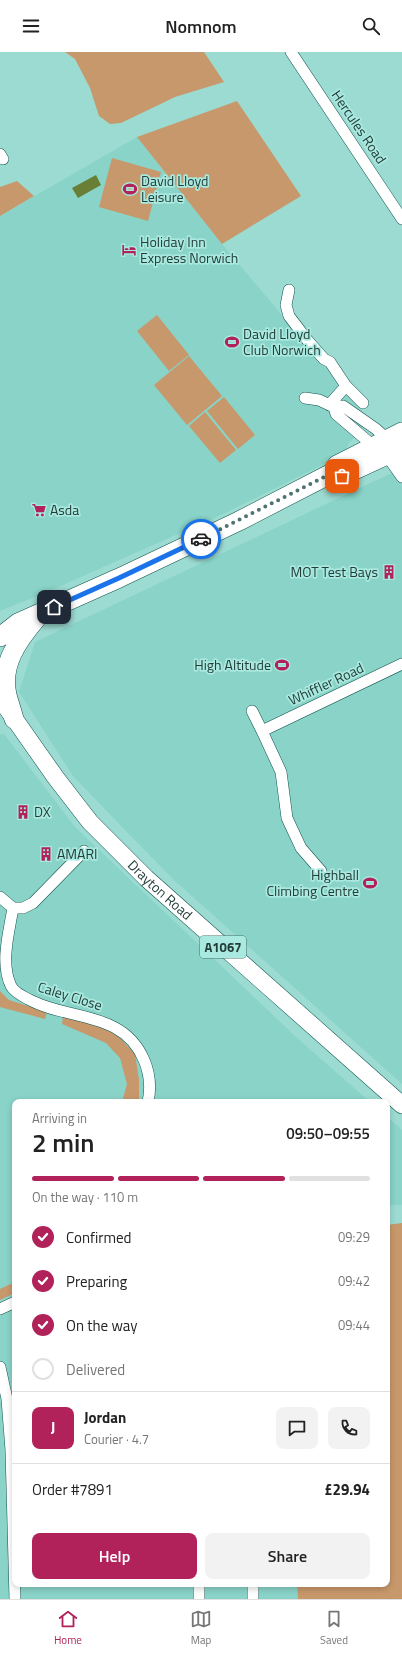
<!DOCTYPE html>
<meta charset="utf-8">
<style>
:root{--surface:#fff;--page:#f2f2f2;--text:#222;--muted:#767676;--line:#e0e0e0;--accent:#b02259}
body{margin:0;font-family:"Titillium Web",sans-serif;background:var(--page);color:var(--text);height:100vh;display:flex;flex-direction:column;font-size:15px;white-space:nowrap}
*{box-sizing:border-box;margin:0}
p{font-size:13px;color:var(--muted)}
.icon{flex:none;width:22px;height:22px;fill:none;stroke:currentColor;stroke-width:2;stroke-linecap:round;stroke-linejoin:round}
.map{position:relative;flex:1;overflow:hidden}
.side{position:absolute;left:12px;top:1047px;width:378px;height:488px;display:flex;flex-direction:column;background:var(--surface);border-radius:8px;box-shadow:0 2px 6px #0003}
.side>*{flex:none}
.pin{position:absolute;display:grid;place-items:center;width:34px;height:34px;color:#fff;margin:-17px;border-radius:8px;box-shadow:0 2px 6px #0006}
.courier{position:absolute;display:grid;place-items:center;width:40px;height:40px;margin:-20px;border:3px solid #1a73e8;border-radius:50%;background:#fff;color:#222;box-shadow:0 1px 5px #0007}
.head em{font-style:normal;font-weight:600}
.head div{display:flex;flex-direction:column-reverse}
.head{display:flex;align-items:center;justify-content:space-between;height:68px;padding:0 20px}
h1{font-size:26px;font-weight:600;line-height:30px}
.bar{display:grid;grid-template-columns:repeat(4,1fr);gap:6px 4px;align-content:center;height:48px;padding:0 20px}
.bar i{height:5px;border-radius:3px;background:var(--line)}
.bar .selected{background:var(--accent)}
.bar p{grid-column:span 4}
.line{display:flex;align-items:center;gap:10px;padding:0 20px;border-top:1px solid var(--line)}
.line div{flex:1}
.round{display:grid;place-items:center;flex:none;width:42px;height:42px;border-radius:8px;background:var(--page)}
ol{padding:0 20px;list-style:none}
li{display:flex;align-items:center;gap:12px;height:44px}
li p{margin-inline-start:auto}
li .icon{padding:4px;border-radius:50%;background:var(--accent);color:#fff;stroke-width:4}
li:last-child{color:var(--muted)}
li i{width:22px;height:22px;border:2px solid var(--line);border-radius:50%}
.action{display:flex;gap:8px;margin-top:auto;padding:8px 20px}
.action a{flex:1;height:46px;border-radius:8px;background:var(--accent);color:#fff;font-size:16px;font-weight:600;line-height:46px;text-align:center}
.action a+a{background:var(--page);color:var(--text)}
header{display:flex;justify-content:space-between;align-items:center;height:52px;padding:0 20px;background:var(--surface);font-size:18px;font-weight:600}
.menu{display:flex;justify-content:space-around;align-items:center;height:56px;border-top:1px solid var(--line);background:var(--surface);font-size:11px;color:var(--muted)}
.menu a{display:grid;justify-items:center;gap:2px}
.menu .selected{color:var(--accent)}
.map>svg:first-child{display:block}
.built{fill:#89d3c8}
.green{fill:#c7986b}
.water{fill:#687f35}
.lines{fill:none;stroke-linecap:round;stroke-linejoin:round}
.street-casing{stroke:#0f534c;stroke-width:12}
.primary-casing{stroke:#0f534c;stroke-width:18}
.highway-casing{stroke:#0f534c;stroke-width:20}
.street{stroke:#fff;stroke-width:11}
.primary{stroke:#fff;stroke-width:17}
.highway{stroke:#fff;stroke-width:19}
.done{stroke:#4d746f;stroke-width:4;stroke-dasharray:0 7.2}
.route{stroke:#1a73e8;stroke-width:5}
.labels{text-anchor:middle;stroke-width:3.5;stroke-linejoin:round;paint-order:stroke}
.shield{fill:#a9e9df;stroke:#4b716b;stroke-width:1}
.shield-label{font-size:13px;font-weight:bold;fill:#233d39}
.street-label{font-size:14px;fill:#233d39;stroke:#a9e9df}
.poi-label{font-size:14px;fill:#233d39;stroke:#a9e9df;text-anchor:start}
</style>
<header><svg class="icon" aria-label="menu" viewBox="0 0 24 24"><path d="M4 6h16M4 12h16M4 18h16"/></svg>Nomnom<svg class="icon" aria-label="search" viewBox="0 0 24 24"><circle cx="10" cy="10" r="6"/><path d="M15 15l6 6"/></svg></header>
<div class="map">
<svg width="402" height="1547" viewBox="0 0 402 1547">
<rect width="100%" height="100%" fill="#9cdbd2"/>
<path class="built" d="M137,85l85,107 148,176 -21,23 -5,11 -121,60 -176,78 -47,19v-395z
M402,416v616l-228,-204 -48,-49 -53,-55 -54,-84 16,-50z
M0,682h4l71,93 221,210 74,65h-355v482h282l1,15h-298z
M387,1065l15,13v75h-15z"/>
<path class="green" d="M65,0h139l20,30 -49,15 -54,26 -11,1 -11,-8 -9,-28 -15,-29z
M237,49l64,95 -79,48 -85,-107z
M112,106l49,14 -13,49 -49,-14z
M17,129l17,15 -34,20v-29z
M157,263l32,40 -20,16 -32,-40z
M189,304l33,40 -35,29 -33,-40z
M224,345l31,38 -17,14 -31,-38z
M205,360l31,38 -16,13 -31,-37z
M0,939l9,9 38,12 -2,7 -45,-12z
M63,965l36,9 19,10 17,18 4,25v23h-17l5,-18 -7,-26 -14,-15 -44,-19z
M402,1171v376h-104l-1,-15h90v-359z
M15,1230v11l-15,7v-11z"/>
<path class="water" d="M96,123l5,10 -23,13 -6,-10z"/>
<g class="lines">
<defs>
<path id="street" d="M291,0l111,167
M0,102l3,5
M289,238l-3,15 3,11 19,25 16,18 6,3 16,24 -17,19
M346,334l17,17
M305,346l14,2 15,7 9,-1 33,23 11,10 15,25
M334,355l2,7 41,35
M390,408l12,17
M252,659l10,20 140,-67
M262,679l19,41 6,46 14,30 20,23
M0,845l13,11h10l10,-5 51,-52
M13,856c-4,24 -13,55 -2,78 3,6 11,10 17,13 40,22 95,11 116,61 6,14 7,28 4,42
M0,1257l15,-7
M0,1315l7,32 4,51 4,149
M199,1532v15
M253,1532v15"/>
<g id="primary">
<path id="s1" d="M6,655l50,71 34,44 56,56 256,227"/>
</g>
<path id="highway" d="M346,422l56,-26
M0,585l18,-14 101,-45 120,-57 93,-48 5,-8 65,-33
M14,667c-2,-8 -5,-16 -7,-24 -7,-30 11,-55 29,-76"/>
</defs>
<use href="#street" class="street-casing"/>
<use href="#primary" class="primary-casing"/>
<use href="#highway" class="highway-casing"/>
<use href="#street" class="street"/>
<use href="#primary" class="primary"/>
<use href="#highway" class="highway"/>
</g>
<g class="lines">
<path class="done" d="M201,487l131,-66 10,3"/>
<path class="route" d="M54,555l65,-29 82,-39"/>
</g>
<defs>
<symbol id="stadium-bare" viewBox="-9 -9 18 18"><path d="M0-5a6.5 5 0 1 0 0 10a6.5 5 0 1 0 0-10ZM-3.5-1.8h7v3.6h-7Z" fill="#b02259" stroke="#a9e9df" stroke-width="2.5" paint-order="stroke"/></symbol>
<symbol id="hotel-bare" viewBox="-9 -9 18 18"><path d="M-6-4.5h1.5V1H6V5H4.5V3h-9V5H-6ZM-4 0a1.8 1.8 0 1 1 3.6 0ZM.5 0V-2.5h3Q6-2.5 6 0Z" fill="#b02259" stroke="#a9e9df" stroke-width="2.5" paint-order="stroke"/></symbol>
<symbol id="supermarket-bare" viewBox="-9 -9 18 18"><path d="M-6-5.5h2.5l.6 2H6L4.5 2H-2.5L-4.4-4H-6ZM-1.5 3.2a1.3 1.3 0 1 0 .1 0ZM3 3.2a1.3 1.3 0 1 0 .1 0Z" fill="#b02259" stroke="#a9e9df" stroke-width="2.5" paint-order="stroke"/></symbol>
<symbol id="building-bare" viewBox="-9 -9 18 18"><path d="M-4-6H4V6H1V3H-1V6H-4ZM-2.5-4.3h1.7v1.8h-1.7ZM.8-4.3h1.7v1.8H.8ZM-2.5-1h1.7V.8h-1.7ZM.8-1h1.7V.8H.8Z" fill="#b02259" stroke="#a9e9df" stroke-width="2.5" paint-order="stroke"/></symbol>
</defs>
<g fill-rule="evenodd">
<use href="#stadium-bare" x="120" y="127" width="20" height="20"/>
<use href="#hotel-bare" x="119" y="188" width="20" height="20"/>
<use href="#stadium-bare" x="222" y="280" width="20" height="20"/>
<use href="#supermarket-bare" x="29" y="448" width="20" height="20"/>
<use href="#building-bare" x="379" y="510" width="20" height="20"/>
<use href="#stadium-bare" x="272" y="603" width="20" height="20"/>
<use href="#building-bare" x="13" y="750" width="20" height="20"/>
<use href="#building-bare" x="36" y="792" width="20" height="20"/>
<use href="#stadium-bare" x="360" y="821" width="20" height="20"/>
</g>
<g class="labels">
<rect class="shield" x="200" y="884" width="46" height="22" rx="3"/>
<g class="shield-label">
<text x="223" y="900">A1067</text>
</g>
<g class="street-label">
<text transform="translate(359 75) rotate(56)" y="5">Hercules Road</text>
<text transform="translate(326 632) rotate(-25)" y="5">Whiffler Road</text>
<text dy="5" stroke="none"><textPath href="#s1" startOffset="240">Drayton Road</textPath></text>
<text transform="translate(70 944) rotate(17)" y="5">Caley Close</text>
</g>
<g class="poi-label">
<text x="141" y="134">David Lloyd<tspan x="141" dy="16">Leisure</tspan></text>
<text x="140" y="195">Holiday Inn<tspan x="140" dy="16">Express Norwich</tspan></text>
<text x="243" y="287">David Lloyd<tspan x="243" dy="16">Club Norwich</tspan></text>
<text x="50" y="463">Asda</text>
<text x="378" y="525" text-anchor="end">MOT Test Bays</text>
<text x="271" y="618" text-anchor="end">High Altitude</text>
<text x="34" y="765">DX</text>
<text x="57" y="807">AMARI</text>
<text x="359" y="828" text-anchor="end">Highball<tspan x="359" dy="16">Climbing Centre</tspan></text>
</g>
</g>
</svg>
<div class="pin" style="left:342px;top:424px;background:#ea580c"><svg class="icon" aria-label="bag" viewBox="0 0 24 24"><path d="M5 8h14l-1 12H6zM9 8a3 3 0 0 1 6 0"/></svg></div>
<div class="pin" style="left:54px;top:555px;background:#1f2937"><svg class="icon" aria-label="home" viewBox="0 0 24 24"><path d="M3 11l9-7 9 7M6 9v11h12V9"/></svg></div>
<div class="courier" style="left:201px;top:487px"><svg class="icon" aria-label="car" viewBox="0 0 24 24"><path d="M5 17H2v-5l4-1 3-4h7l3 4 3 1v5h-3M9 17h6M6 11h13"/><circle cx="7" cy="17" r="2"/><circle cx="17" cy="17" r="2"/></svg></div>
<section class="side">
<div class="head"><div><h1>2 min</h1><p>Arriving in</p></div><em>09:50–09:55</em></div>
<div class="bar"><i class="selected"></i><i class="selected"></i><i class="selected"></i><i></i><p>On the way · 110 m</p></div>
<ol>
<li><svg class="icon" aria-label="check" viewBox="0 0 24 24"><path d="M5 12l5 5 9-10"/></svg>Confirmed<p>09:29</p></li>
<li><svg class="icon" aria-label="check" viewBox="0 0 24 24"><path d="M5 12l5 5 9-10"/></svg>Preparing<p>09:42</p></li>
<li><svg class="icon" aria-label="check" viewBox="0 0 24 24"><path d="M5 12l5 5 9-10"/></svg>On the way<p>09:44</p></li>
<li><i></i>Delivered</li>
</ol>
<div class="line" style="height:72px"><b class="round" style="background:var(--accent);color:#fff">J</b><div><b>Jordan</b><p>Courier · 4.7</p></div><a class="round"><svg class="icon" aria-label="chat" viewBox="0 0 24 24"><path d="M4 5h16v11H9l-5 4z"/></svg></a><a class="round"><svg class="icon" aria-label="phone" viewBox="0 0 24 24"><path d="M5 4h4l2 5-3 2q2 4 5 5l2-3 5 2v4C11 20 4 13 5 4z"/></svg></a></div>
<div class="line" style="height:52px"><div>Order #7891</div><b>£29.94</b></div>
<div class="action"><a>Help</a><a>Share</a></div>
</section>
</div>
<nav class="menu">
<a class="selected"><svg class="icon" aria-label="home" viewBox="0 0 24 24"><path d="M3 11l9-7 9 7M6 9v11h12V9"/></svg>Home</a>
<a><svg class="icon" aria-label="map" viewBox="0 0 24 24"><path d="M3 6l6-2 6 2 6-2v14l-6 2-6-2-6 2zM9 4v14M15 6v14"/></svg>Map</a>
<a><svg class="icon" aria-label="saved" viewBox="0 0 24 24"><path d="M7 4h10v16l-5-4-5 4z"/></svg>Saved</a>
</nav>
